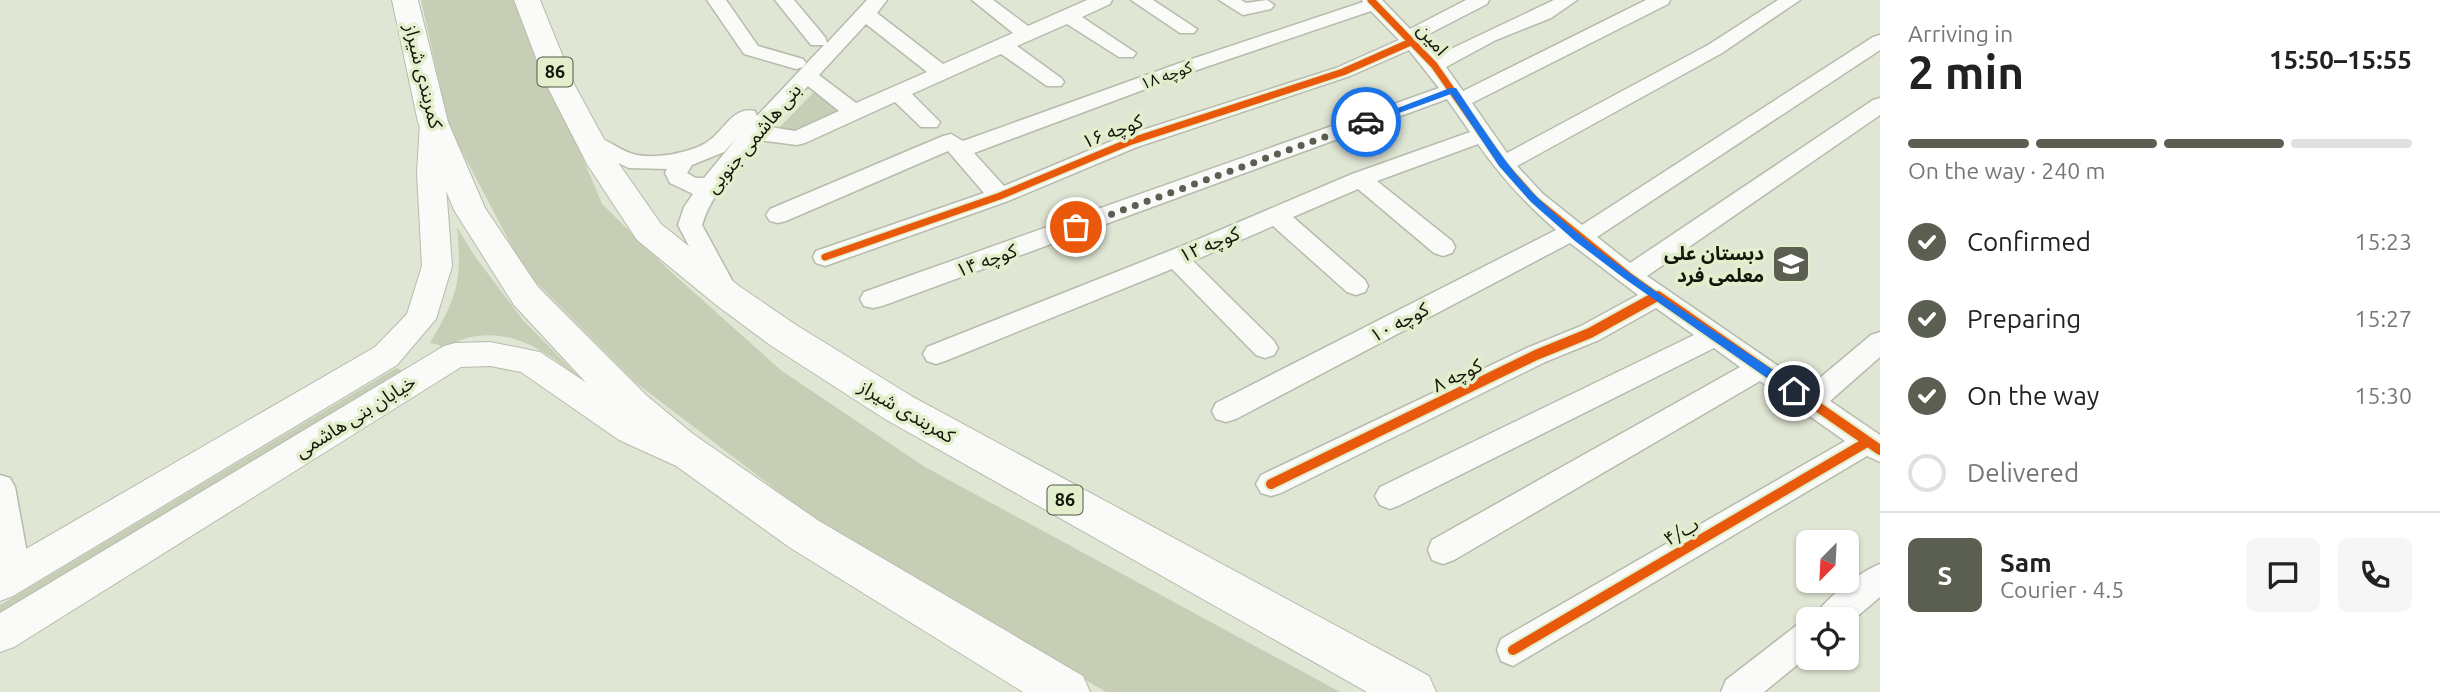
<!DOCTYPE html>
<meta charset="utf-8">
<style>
:root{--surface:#fff;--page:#f6f6f6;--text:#222;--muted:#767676;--line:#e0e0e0;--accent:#5b5f51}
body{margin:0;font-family:Ubuntu,"Noto Sans Arabic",sans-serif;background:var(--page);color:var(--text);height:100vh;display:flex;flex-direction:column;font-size:26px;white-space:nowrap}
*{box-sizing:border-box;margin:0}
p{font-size:23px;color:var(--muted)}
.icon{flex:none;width:38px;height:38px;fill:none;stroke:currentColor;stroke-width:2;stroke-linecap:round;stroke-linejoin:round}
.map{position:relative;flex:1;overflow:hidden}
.details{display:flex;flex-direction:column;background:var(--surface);width:560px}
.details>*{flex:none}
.needle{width:46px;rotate:204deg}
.tools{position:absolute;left:1796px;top:530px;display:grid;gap:14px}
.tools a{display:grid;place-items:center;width:63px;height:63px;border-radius:10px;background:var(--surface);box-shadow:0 2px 5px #0004;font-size:35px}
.pin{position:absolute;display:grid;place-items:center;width:60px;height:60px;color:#fff;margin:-30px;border:4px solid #fff;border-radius:50%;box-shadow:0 2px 7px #0007}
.courier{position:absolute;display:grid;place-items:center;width:70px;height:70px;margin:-35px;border:5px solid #1a73e8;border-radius:50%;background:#fff;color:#222;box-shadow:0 2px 9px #0007}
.overview em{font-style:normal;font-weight:600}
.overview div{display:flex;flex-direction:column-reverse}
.overview{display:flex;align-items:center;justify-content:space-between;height:119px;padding:0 28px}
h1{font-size:46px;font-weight:600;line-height:52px}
.bar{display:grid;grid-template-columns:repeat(4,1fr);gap:10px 7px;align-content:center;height:84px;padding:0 28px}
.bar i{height:9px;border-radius:5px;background:var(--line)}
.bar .current{background:var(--accent)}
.bar p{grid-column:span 4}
.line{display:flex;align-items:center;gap:18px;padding:0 28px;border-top:2px solid var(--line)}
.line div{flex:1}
.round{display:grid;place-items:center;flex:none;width:74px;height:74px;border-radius:10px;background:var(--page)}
ol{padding:0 28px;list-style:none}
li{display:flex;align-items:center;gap:21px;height:77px}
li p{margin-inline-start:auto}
li .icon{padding:7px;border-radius:50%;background:var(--accent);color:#fff;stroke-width:4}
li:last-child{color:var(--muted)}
li i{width:38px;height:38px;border:4px solid var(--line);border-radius:50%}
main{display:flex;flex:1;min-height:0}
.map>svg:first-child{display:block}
.green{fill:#c6ceb5}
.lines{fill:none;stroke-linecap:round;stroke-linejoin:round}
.minor-casing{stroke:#b6bbac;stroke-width:3}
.major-casing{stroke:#b6bbac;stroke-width:2}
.highway-casing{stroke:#b6bbac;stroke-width:2}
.minor{fill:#fafbf9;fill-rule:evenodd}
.major{fill:#fafbf9;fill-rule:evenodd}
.highway{fill:#fafbf9;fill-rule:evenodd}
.cycleway-far1-casing{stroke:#e2eecc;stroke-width:10}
.cycleway-casing{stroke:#e2eecc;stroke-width:14}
.cycleway-far1{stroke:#e8590c;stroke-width:7}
.cycleway{stroke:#e8590c;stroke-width:10}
.route{fill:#1a73e8}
.done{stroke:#5b5f51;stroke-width:7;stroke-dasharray:0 12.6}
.labels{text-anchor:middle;stroke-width:7;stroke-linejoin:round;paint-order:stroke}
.far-street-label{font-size:16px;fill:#13170b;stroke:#e2eecc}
.shield{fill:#e2eecc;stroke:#515845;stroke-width:2}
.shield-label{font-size:18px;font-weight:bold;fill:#13170b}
.street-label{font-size:19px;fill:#13170b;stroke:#e2eecc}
.poi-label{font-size:19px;font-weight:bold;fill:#13170b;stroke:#e2eecc;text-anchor:end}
</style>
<main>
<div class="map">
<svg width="1880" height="692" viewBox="0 0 1880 692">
<rect width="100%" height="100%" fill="#e0e6d4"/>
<path class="green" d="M421,0h96l85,204 68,67 112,100 143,96 415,225h-234l-298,-178 -173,-132 -110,-111 -76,-144z
M815,91l24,22 -46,19 -16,-2z
M457,227l17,28 48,64 60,61c-33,-26 -69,-54 -115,-42 -8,2 -17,8 -25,11l-3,-4 -9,-2c28,-47 32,-63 27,-116z
M396,368l8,3 -404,249v-15z"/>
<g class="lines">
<defs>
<path id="minor" d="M707,0h19l32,46 45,13 3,4 -3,4 -7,2 -52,-15z
M775,0h19l31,37 2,6 40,-43h20l-10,13 66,51 70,-31 -41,-33h21l35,26 59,-26h25l-2,4 -28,13 54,36 -3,4h-14l-52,-33 -50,22 44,32 3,4 -3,4h-14l-46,-32 -89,40 28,28 -3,5h-16l-26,-25 -90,41 -8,2 -38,-5c-21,26 -47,52 -57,85l37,68 -4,7 -9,2 -9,-2 -39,-75 6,-18 9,-13 -23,-11 -5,-10 2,-4 -38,-1 -47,-21 -3,-5 3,-5c19,-5 33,12 51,17 14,4 35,2 49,-2 8,-2 18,-5 25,-10 17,-10 25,-36 48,-31l2,5 67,-71h-13zM866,24l61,48 -71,31 -37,-28zM808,86l31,25 -44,20 -25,-4zM736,139l-32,39h-8l-9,-5 5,-8 32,-13z
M1131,0h22l44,29 -3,4h-14z
M1219,0h22l5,3 21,-3 7,5 -3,4 -28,6z
M1362,0h20l28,29 56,-29h23l-2,4 -66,34 15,18 118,-56h23l-26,18 -55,22 -50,27 17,24 183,-91h24l-2,4 -196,99 35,50 201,-108 70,-45h22l-78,53 -205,113 26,28 39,31 291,-188 7,-2v15l-283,187 33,26 243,-163 7,-2v17l-233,161 162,111 62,-52 9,-3v25l-50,44 50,34v27l-13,-6 -354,210 -12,-5 -4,-11 4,-11 344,-198 -85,-60 -306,179 -11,4 -11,-4 -4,-10 4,-10 308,-173 -26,-19 -314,157 -10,4 -10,-4 -5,-9 5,-9 314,-152 -38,-27 -57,32 -54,22 -264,131 -10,3 -10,-3 -5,-9 5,-9 266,-127 54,-22 57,-31 -68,-52 -334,176 -10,3 -10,-3 -4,-8 4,-8 340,-173c-30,-26 -55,-53 -78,-86l-101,37 75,60 3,6 -3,6 -9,3 -9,-3 -76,-64 -65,28 72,63 3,6 -3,6 -9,3 -9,-3 -74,-66 -80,35 81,80 4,7 -4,7 -9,3 -9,-3 -84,-86 -227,92 -9,3 -9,-3 -4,-7 4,-7 265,-105 160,-68 118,-42 -23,-33 -565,207 -9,2 -9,-2 -4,-7 4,-7 575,-204 -30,-38 -59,26 -213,71 -129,54 -183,65 -9,-3 -3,-6 3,-6 168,-58 -36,-42 -162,70 -8,2 -8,-2 -4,-6 4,-6 173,-73 8,-2 12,7 217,-78 183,-61zM1371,11l28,29 -63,28 -215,69 -117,49 -30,-33 220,-82z
M0,475l10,3 5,9 16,88 -5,10 -11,4 -11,-4 -4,-9z
M1880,564v33l-34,29v-6h-33c8,-19 48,-49 67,-56z
M1808,621v35l-44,36h-43l5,-12 71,-55z"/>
<path id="major" d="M433,114l9,2 4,6 -1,51 7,93 -16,53 -39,46 -384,231 -13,5v-37l375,-217 32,-33 15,-48 -5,-93 3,-51 4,-6z
M490,342l50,10 103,68 43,21 5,10 -5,10 -12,4 -55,-25 -98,-68 -31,-6 -29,1 -447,280 -14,5v-39l444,-267 11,-3z"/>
<path id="highway" d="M392,0h26l30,122 37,86 53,79 108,108 47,39 126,87 264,155 7,16h-67l-234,-145 -124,-89 -47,-41 -104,-112 -60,-95 -36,-88z
M514,0h26l34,84 38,70 49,70 78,62 57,39 117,72 516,279 7,16h-69l-482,-273 -115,-74 -55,-41 -78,-64 -50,-76 -41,-80z"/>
</defs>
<use href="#minor" class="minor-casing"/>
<use href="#major" class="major-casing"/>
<use href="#highway" class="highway-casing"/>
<use href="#minor" class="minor"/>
<use href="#major" class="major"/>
<use href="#highway" class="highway"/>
<defs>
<path id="cycleway-far1" d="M1371,0l63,65 69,99 32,36 94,76 31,22
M825,257l175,-61 129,-54 214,-70 70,-31
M1654,298l3,-2"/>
<path id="cycleway" d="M1658,296l222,154
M1271,484l265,-129 54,-22 67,-37
M1513,650l354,-208"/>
</defs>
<use href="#cycleway-far1" class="cycleway-far1-casing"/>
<use href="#cycleway" class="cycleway-casing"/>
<use href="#cycleway-far1" class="cycleway-far1"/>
<use href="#cycleway" class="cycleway"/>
</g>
<path class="route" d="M1450,88h6c26,38 50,79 83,111 77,73 172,128 259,188v7h-8l-165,-115 -50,-38 -44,-39 -32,-36 -48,-72 -82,30 -8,-2z"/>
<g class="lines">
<path class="done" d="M1076,227l290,-105"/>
</g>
<defs>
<symbol id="school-square" viewBox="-11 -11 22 22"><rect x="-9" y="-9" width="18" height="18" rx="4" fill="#5b5f51" stroke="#e2eecc"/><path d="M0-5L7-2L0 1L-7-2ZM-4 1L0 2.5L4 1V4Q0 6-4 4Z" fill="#fff"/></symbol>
</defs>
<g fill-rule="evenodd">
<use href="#school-square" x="1769" y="242" width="44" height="44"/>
</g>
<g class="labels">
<g class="far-street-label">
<text transform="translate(1166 75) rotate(-20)" y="6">کوچه ۱۸</text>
</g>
<g class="shield">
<rect x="537.5" y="57.5" width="35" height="29" rx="5"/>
<rect x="1047.5" y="485.5" width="35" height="29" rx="5"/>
</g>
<g class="shield-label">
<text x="555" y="78">86</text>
<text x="1065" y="506">86</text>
</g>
<g class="street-label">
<text transform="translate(1433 39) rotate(49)" y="7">امین</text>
<text transform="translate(424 76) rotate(76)" y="7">کمربندی شیراز</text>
<text transform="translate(1112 131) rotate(-21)" y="7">کوچه ۱۶</text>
<text transform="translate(753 138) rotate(-50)" y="7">بنی هاشمی جنوبی</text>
<text transform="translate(1209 244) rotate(-23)" y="7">کوچه ۱۲</text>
<text transform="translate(986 260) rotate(-20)" y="7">کوچه ۱۴</text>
<text transform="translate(1399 322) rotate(-28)" y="7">کوچه ۱۰</text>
<text transform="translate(1457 375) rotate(-26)" y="7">کوچه ۸</text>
<text transform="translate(907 411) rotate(30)" y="7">کمربندی شیراز</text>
<text transform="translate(355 416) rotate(-32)" y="7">خیابان بنی هاشمی</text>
<text transform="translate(1681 531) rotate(-30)" y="7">۴/ب</text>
</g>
<g class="poi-label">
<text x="1764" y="260">دبستان علی<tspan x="1764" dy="22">معلمی فرد</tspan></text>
</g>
</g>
</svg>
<div class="tools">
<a><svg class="needle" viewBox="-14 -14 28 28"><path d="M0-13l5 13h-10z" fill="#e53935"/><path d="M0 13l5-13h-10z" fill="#767676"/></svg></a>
<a><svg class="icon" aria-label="locate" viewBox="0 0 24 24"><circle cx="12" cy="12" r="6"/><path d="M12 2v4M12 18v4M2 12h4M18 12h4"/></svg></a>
</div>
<div class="pin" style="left:1076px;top:227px;background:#ea580c"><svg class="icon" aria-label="bag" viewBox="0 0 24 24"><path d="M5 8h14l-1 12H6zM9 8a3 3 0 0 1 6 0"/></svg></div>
<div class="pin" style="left:1794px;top:391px;background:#1f2937"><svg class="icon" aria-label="home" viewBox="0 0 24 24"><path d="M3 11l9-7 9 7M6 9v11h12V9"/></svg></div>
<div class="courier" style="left:1366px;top:122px"><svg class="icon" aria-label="car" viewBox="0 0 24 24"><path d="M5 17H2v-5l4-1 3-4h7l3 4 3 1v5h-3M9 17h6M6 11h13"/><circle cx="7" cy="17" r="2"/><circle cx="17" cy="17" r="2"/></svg></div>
</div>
<section class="details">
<div class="overview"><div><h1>2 min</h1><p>Arriving in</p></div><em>15:50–15:55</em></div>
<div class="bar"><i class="current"></i><i class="current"></i><i class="current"></i><i></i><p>On the way · 240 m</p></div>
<ol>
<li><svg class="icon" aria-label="check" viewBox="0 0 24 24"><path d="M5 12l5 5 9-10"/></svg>Confirmed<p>15:23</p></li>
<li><svg class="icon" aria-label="check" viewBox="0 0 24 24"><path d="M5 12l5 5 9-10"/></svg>Preparing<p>15:27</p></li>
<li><svg class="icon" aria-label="check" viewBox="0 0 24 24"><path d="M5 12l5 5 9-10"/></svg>On the way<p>15:30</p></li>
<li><i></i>Delivered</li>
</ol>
<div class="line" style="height:126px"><b class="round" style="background:var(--accent);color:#fff">S</b><div><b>Sam</b><p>Courier · 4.5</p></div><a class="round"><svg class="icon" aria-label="chat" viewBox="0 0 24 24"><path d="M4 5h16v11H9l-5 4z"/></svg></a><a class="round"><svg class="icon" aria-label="phone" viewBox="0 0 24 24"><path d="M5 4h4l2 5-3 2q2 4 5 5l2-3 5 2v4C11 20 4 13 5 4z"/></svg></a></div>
</section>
</main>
